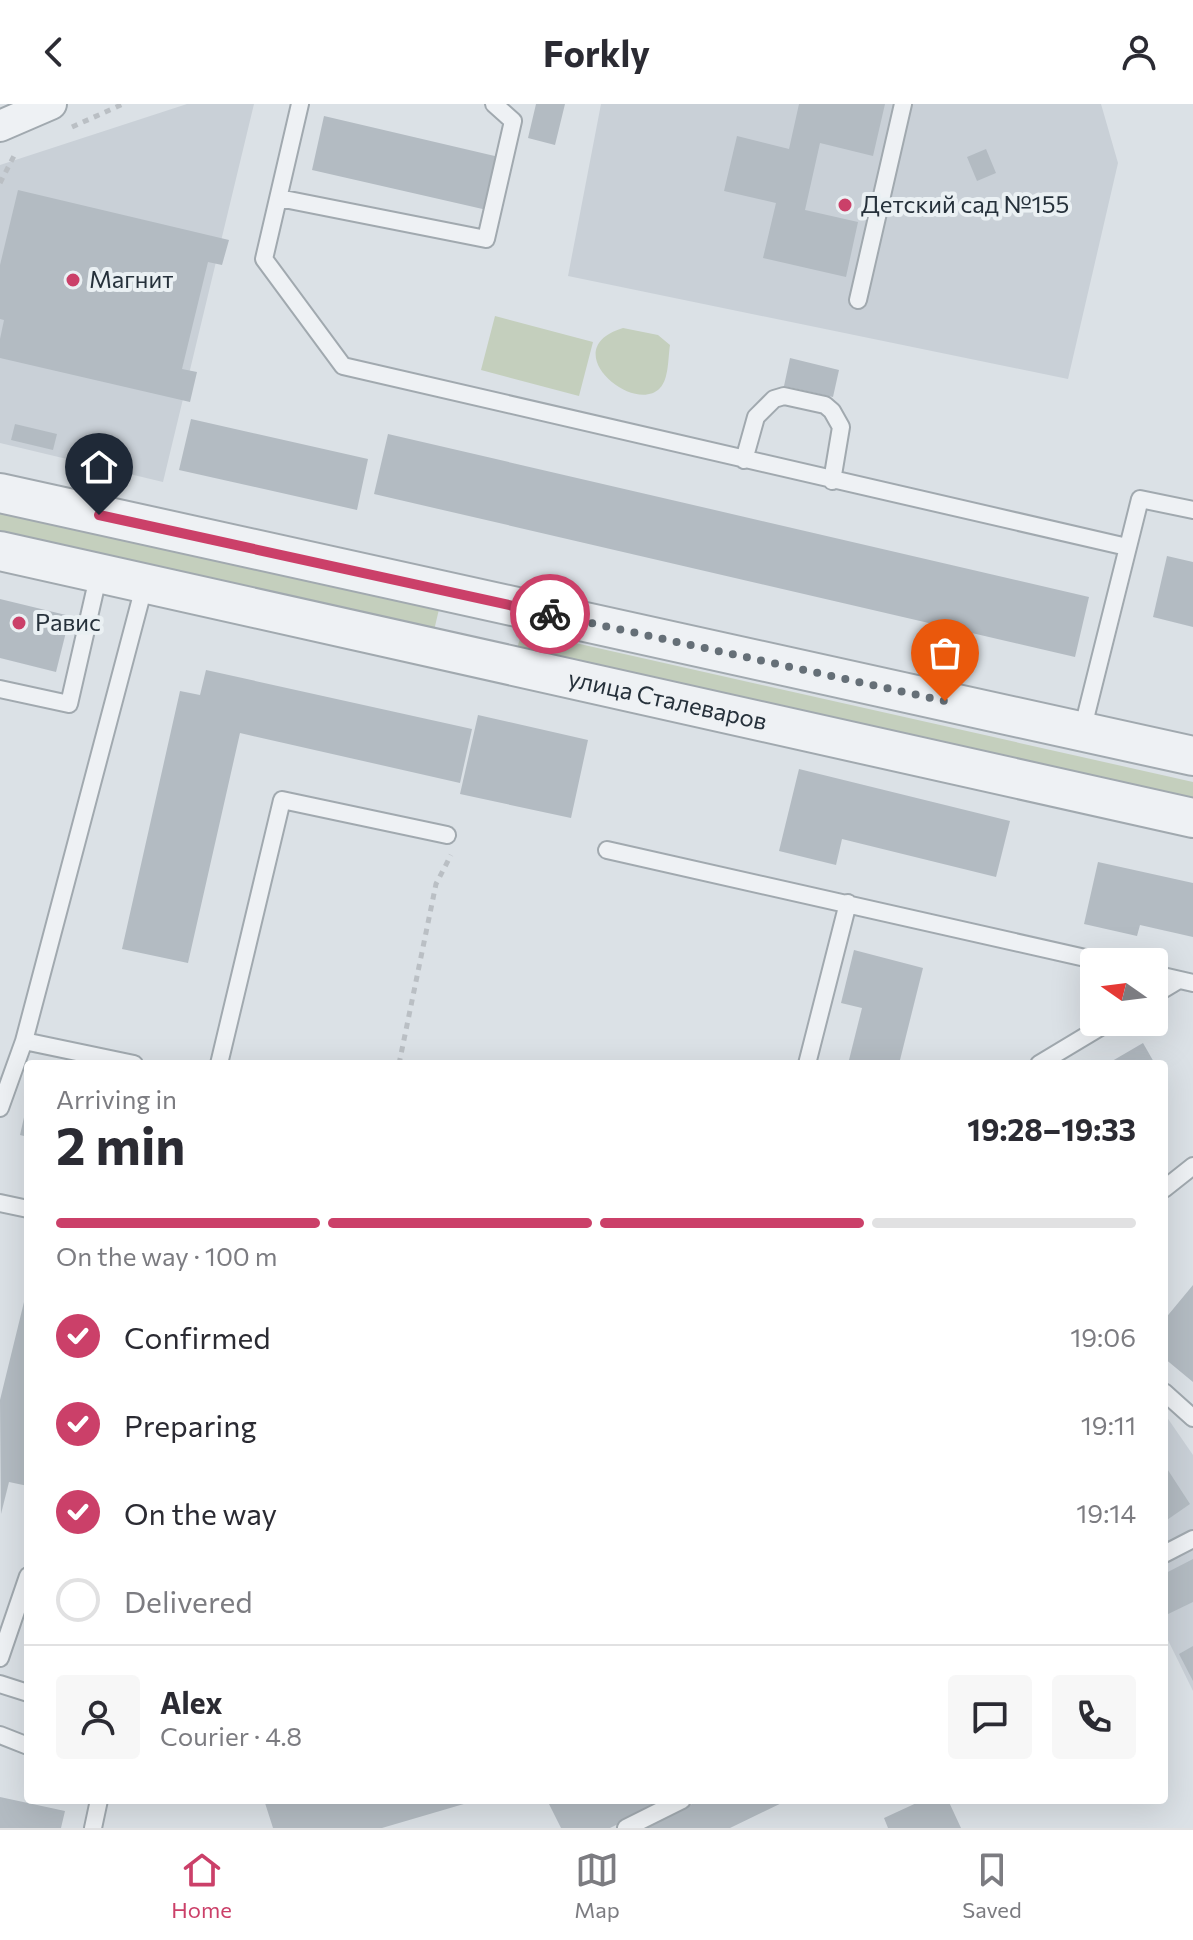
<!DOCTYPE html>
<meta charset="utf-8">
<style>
:root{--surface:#fff;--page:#f7f7f7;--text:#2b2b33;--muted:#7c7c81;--line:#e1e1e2;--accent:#cb4069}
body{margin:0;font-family:Commissioner,sans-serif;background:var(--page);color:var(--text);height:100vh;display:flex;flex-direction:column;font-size:30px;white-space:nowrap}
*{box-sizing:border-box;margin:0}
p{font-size:26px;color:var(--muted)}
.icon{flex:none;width:44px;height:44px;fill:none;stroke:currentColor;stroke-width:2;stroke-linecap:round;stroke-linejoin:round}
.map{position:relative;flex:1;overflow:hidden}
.sheet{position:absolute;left:24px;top:956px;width:1144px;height:744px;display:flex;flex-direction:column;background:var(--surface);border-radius:8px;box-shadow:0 8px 32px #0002}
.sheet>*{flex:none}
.needle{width:52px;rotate:284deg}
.controls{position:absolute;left:1080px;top:844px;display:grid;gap:16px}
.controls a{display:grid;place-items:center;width:88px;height:88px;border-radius:8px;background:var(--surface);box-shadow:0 8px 32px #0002;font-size:40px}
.pin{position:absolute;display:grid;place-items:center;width:68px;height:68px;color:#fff;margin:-82px -34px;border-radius:50% 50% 50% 0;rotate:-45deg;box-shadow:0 0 8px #0007}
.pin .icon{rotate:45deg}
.courier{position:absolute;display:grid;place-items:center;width:80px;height:80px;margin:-40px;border:6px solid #cb4069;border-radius:50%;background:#fff;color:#222;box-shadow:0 2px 10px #0007}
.head em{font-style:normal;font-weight:700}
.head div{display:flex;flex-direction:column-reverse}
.head{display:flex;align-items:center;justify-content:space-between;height:136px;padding:0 32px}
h1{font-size:52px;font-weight:700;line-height:60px}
.bar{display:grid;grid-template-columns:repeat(4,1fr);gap:12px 8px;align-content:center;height:96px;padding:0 32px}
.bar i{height:10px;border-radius:6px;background:var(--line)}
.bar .current{background:var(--accent)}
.bar p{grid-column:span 4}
.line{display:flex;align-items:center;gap:20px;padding:0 32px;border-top:2px solid var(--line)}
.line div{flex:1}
.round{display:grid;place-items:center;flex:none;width:84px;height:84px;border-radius:8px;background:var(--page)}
ol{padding:0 32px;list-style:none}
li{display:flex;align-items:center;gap:24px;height:88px}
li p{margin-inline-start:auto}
li .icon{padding:8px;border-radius:50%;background:var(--accent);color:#fff;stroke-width:4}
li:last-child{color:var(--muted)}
li i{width:44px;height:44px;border:4px solid var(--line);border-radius:50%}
header{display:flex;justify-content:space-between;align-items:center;height:104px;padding:0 32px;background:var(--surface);font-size:36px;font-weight:700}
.tabs{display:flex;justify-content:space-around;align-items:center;height:112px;border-top:2px solid var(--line);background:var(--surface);font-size:22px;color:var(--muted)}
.tabs a{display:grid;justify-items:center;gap:4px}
.tabs .current{color:var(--accent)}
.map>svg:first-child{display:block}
.built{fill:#c9d0d7}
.green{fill:#c4cfbd}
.building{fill:#b3bbc2}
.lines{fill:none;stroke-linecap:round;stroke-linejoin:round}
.service-casing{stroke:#a1a9af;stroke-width:20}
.minor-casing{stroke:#a1a9af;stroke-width:34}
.tertiary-casing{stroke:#a1a9af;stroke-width:42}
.path{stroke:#babfc4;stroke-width:5;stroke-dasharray:6 6;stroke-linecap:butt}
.service{stroke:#eef1f4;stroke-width:16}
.minor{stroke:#eef1f4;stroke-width:30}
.tertiary{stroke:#eef1f4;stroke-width:38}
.done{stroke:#656f77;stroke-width:8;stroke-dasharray:0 14.4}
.route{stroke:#cb4069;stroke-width:10}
.poi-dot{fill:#cb4069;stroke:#eaf0f3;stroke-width:3}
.labels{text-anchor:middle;stroke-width:8;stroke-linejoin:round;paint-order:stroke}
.poi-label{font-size:24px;fill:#26313b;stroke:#eaf0f3;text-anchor:start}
.street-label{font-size:24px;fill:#26313b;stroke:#eaf0f3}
</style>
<header><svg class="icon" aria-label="back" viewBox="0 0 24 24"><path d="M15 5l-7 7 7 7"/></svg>Forkly<svg class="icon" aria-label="person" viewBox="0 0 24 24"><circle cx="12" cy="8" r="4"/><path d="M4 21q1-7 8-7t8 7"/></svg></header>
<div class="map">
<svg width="1193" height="1724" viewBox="0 0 1193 1724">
<rect width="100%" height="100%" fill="#dbe1e6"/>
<path class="built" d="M187,0h67l-91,378 -163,-39v-278z
M601,0h500l17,59 -50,216 -500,-103z
M1164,1309l29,42v236l-29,-59z"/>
<path class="green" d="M495,212l98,26 -14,54 -98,-26z
M623,224l35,7 12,10c-2,12 -1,34 -10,43 -26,28 -106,-39 -37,-60z
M0,402l440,99 -8,34 -432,-97z
M522,527l671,151v28l-678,-154z"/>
<path class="building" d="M536,0h29l-10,41 -27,-7z
M799,0h86l-12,52 -53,-13 -15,67 53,12 -12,55 -83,-19 13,-55 -52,-12 13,-55 52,13z
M324,12l175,41 -12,53 -175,-40z
M986,45l10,24 -19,8 -10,-24z
M18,86l211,50 -7,25 -14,-3 -26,107 15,3 -7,30 -190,-44v-19l4,-19 -4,-1v-54z
M790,254l49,12 -6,27 -49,-11z
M191,315l177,40 -11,51 -178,-40z
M15,320l42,10 -4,16 -42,-10z
M388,330l701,163 -14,60 -701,-163z
M1167,452l26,6v65l-40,-10z
M0,495l70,17 -14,56 -56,-14z
M206,566l266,59 -12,54 -220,-50 -52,230 -66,-14 58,-258 20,4z
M478,611l110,25 -17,78 -111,-24z
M799,665l211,52 -14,56 -154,-38 -6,26 -57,-14z
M1098,758l95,21v54l-53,-12 -3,11 -53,-12z
M854,846l69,18 -24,96h-51l14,-56 -21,-5z
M1143,939l12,21h-48z
M27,1000h1v33l-8,-2z
M1193,1181v97l-29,-24v-38z
M24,1198l4,1v183l-19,-4 -8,32 -1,-114z
M1164,1360l26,40 -26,18z
M1193,1455v43l-29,14v-42z
M1193,1542v35l-14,-27z
M0,1693l65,14 -4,17h-61z
M275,1696h198l1,1 -92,27h-109l-8,-25z
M547,1696h120l-57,28h-49z
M700,1696h88l-58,28h-87z
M923,1696h25l13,28h-73l-4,-10z"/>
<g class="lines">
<defs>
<path id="service" d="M300,0l-36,155 79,107 784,181
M279,94l207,41 27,-118 -19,-17
M858,196l45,-196
M744,356l12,-43 18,-18 10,-3 41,9 7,6 9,16 -9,54
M0,585l69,15 30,-131
M1082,627l58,-232 53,11
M607,746l496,112
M1154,870l39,9
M1154,891l25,-15
M24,937l110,23
M219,960l63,-264 165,35
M807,960l41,-161
M1039,960l70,-42
M0,1004l24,-67 121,-458
M1164,1085l29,-23
M0,1099l28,6
M1164,1288l29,26
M1164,1450l29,-15
M0,1554l28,-82
M0,1580l28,9
M0,1631l28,11
M93,1724l6,-28
M626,1724l56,-28"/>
<path id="minor" d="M0,22l51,-22"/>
<g id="tertiary">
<path d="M0,389l1193,263"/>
<path id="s1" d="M0,447l1193,267"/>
</g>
</defs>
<use href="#service" class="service-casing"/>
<use href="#minor" class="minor-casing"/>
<use href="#tertiary" class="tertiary-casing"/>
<path class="path" d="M72,23l51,-23
M0,79l16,-31
M399,960l37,-180 15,-29"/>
<use href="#service" class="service"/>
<use href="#minor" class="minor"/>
<use href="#tertiary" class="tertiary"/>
</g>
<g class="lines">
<path class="done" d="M550,510l395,87"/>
<path class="route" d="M99,411l451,99"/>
</g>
<g class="poi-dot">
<circle cx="845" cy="101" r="8"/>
<circle cx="73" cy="176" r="8"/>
<circle cx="19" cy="519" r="8"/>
</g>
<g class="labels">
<g class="poi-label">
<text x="861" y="109">Детский сад №155</text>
<text x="89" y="184">Магнит</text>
<text x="35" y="527">Равис</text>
</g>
<g class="street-label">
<text dy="8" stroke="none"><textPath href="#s1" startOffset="684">улица Сталеваров</textPath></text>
</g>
</g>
</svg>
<div class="controls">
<a><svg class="needle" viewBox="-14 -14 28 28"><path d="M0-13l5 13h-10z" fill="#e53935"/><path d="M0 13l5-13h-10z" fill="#7c7c81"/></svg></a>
</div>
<div class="pin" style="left:945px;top:597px;background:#ea580c"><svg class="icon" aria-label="bag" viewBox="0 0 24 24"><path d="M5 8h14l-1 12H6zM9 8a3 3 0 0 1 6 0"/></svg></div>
<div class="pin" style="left:99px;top:411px;background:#1f2937"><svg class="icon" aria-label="home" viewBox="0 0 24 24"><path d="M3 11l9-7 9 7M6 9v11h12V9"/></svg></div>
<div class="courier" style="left:550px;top:510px"><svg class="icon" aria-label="bike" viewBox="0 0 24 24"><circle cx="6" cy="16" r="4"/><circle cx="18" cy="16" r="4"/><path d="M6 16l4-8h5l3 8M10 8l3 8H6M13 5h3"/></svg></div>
<section class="sheet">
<div class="head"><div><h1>2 min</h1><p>Arriving in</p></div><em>19:28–19:33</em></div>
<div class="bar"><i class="current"></i><i class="current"></i><i class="current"></i><i></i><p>On the way · 100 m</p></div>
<ol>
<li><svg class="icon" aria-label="check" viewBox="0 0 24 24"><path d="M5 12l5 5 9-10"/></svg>Confirmed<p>19:06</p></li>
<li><svg class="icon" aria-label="check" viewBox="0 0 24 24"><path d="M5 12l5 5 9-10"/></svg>Preparing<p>19:11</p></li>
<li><svg class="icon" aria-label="check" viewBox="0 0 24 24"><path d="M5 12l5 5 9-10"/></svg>On the way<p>19:14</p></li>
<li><i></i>Delivered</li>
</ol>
<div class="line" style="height:144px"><a class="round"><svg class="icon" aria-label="person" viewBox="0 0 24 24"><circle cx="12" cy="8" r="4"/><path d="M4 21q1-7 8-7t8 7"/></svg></a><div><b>Alex</b><p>Courier · 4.8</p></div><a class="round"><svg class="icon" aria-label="chat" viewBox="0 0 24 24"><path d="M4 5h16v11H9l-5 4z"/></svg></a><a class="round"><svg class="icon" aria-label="phone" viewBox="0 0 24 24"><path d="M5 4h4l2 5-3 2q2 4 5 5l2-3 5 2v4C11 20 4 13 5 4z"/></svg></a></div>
</section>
</div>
<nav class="tabs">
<a class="current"><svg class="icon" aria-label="home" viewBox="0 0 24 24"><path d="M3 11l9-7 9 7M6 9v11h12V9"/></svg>Home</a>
<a><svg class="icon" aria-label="map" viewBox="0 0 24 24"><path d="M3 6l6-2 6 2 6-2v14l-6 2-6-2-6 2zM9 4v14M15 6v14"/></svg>Map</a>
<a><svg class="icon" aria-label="saved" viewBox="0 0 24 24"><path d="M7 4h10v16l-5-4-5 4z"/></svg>Saved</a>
</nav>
